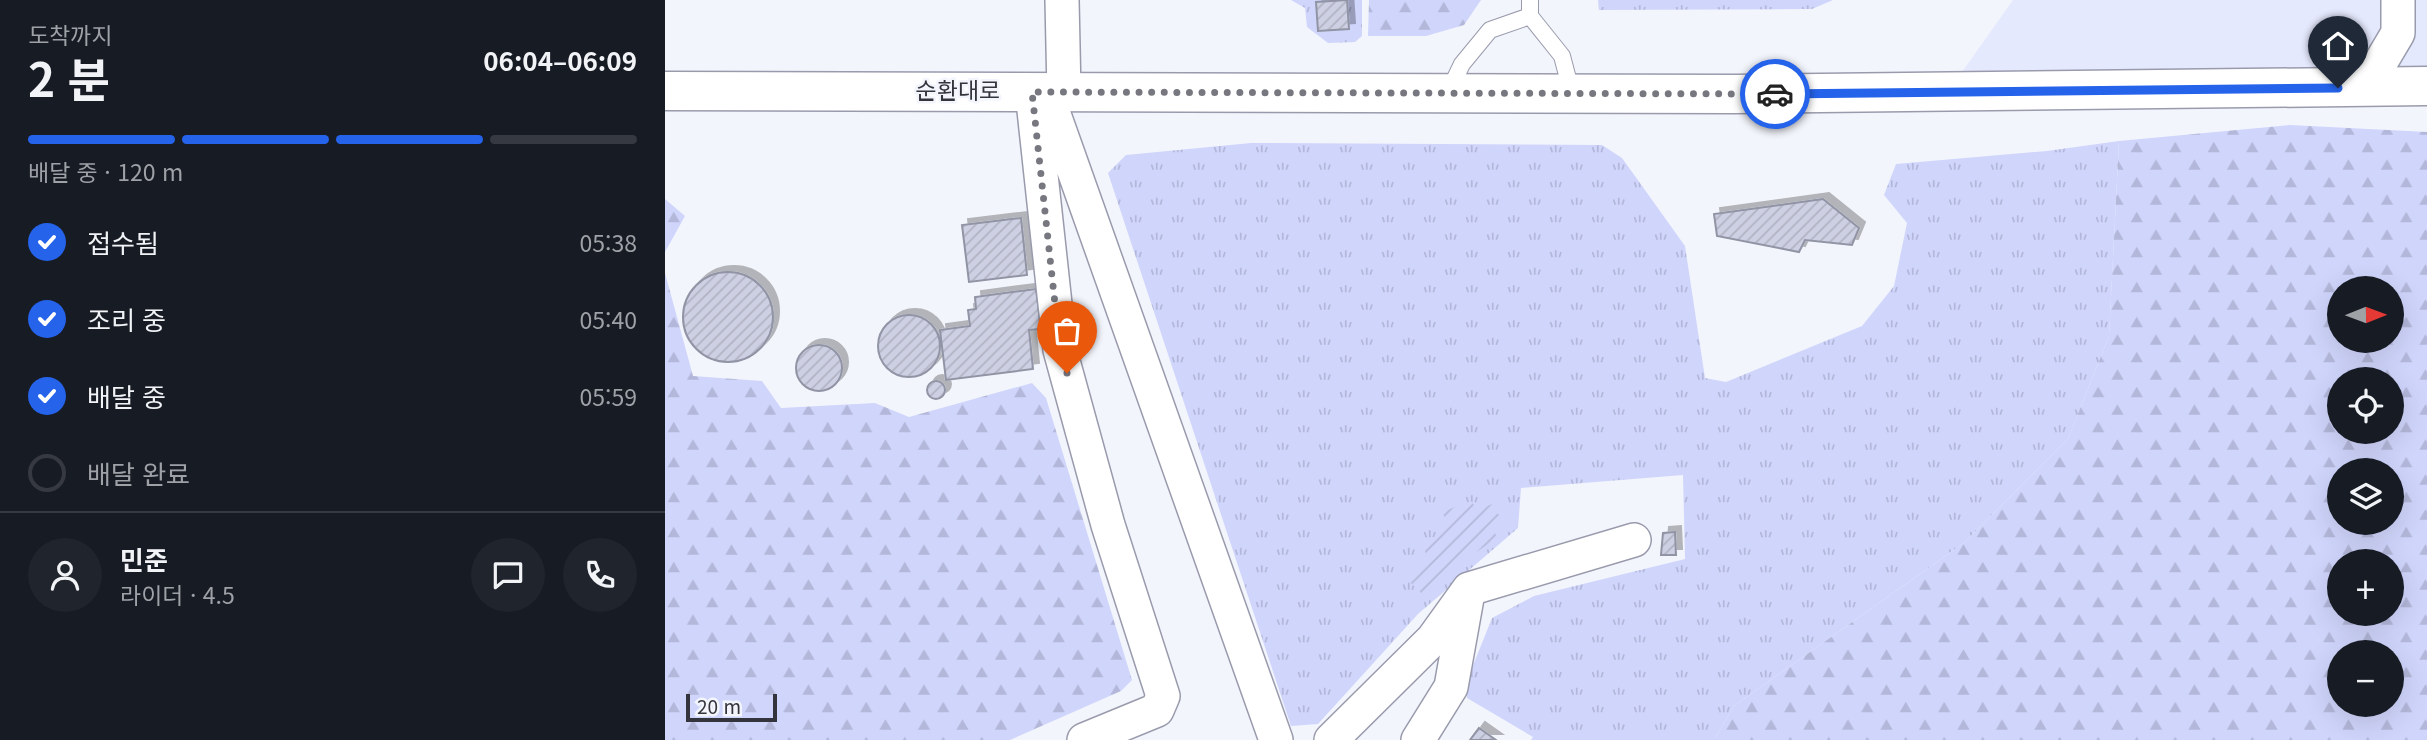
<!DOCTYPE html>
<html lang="ko">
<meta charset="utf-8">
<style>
:root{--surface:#171b24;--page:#20242c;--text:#f1f3f6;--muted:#9ea1a6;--line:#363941;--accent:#2563eb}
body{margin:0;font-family:Georgia,"Noto Sans KR",serif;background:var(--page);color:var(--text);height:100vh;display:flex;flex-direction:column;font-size:26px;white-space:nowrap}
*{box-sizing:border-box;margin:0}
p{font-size:23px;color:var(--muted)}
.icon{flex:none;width:38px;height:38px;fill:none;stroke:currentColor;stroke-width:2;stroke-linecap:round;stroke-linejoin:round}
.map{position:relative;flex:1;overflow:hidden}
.details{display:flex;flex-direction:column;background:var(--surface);width:665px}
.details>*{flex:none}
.needle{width:46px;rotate:89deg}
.tools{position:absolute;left:1662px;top:276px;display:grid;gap:14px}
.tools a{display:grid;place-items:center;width:77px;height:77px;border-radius:50%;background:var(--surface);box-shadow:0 7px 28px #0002;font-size:35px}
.scale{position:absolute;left:21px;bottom:18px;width:91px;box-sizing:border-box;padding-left:7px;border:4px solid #34353c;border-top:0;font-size:19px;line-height:24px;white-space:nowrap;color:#34353c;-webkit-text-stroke:5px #f3f5fc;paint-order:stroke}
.pin{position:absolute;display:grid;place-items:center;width:60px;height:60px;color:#fff;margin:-72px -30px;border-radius:50% 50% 50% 0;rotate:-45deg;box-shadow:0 0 7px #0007}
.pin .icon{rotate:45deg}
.courier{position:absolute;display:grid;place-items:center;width:70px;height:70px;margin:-35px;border:5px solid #2563eb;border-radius:50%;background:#fff;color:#222;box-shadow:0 2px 9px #0007}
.headline em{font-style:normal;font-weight:700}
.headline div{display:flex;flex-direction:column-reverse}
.headline{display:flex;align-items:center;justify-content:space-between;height:119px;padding:0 28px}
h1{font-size:46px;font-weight:700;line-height:52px}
.bar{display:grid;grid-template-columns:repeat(4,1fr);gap:10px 7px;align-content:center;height:84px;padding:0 28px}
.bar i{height:9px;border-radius:5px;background:var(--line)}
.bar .current{background:var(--accent)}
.bar p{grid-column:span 4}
.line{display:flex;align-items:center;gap:18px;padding:0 28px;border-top:2px solid var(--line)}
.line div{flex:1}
.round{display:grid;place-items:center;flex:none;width:74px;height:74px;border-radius:37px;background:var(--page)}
ol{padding:0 28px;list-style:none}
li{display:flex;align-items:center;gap:21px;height:77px}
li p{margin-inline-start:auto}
li .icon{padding:7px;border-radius:50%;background:var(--accent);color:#fff;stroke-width:4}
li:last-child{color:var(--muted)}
li i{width:38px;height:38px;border:4px solid var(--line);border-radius:50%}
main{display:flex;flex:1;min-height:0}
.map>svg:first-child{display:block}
.built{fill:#e5e9fd}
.grass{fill:url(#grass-tufts)}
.forest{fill:url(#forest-firs);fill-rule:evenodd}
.garden{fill:url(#garden-furrows)}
.building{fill:url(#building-hatch);stroke:#9194a5;stroke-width:2;filter:url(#shadow)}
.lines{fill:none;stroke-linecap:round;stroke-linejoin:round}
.lane-casing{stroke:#999bad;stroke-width:18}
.street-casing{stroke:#999bad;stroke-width:36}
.secondary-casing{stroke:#999bad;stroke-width:41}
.lane{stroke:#fff;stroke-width:16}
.street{stroke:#fff;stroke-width:33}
.secondary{stroke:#fff;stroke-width:38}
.done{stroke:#77787f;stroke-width:7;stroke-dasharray:0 12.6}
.route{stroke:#2563eb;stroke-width:9}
.labels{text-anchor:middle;stroke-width:5;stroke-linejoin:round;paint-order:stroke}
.street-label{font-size:23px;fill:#34353c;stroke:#f3f5fc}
</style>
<main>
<section class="details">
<div class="headline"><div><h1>2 분</h1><p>도착까지</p></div><em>06:04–06:09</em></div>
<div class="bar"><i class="current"></i><i class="current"></i><i class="current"></i><i></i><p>배달 중 · 120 m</p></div>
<ol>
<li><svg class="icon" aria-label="check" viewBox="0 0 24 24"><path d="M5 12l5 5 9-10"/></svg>접수됨<p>05:38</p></li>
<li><svg class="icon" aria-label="check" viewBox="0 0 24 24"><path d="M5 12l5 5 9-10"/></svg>조리 중<p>05:40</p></li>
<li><svg class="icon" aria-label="check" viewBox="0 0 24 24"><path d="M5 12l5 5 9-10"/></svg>배달 중<p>05:59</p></li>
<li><i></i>배달 완료</li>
</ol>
<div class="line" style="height:126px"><a class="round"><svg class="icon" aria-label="person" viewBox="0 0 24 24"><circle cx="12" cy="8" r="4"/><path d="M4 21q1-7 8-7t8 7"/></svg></a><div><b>민준</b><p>라이더 · 4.5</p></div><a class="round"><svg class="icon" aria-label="chat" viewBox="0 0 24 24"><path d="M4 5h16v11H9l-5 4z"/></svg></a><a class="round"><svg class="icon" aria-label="phone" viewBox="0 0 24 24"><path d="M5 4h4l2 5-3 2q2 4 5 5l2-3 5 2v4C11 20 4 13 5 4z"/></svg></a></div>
</section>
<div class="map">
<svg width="1762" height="740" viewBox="0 0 1762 740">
<defs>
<pattern id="grass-tufts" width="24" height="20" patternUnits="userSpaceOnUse" patternTransform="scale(1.75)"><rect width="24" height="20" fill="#d0d5fc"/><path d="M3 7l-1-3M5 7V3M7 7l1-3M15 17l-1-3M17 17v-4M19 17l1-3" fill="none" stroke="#b3b7d9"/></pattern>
<pattern id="forest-firs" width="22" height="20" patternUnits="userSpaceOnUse" patternTransform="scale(1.75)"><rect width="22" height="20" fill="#d0d5fc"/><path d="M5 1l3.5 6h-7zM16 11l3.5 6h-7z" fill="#b3b7d9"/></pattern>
<pattern id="garden-furrows" width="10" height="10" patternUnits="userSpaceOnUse" patternTransform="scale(1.75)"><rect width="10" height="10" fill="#d0d5fc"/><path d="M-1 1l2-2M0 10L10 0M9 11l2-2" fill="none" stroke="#b3b7d9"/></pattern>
<pattern id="building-hatch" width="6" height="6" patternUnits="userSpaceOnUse" patternTransform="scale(1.75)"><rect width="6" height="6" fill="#cdd0e2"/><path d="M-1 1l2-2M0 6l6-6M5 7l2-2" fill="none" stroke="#b1b3c3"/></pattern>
<filter id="shadow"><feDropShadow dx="6" dy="-6" stdDeviation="0" flood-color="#0004"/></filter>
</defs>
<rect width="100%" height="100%" fill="#f3f5fc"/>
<path class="built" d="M1348,0h414v86l-480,7z"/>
<path class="grass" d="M626,0h71v36l-7,6 -27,1 -21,-16 -2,-19z
M933,0h235l-21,9 -213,1z
M1454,141l-10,195 -41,103 -103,103 -231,164 -20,34h-183l2,-3 -66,-39 -1,-15 26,-65 42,-22 151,-37 -2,-84 -162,13 -3,40 -100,86 -100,110 -27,2 -183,-553 18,-18 125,-12 351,2 20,13 63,88 20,132 21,4 136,-56 32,-40 13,-63 -23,-28 12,-31 151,-13z"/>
<path class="forest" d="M704,0h112l-17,25 -38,11h-58z
M1625,125l137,7v608h-713l20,-34 231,-164 103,-103 41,-103 10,-195zM1675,289h52v52h-52zM1675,380h52v52h-52zM1675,471h52v52h-52zM1675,562h52v52h-52zM1675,653h52v52h-52z
M0,199l20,17 -20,36z
M0,273l28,103 69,5 19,27 94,-5 34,14 123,-34 14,15 86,282 -11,11 -111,49h-345z"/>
<path class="garden" d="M806,501l6,9 15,-6 12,20 -10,6 3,8 -38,26 -34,33 -17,-17 21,-17 -6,-18 26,-19 -7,-14z"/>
<path class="building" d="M682,0l2,29 -31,2 -2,-29z
M1158,199l36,29 -7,17 -47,-5 -6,12 -82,-16 -3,-22z
M356,218l6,57 -58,7 -7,-57z
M18 317a45 45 0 1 1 90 0a45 45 0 1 1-90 0Z
M371,289l5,40 -12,1 4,39 -87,11 -6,-50 30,-4 -2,-16 8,-1 -1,-12z
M213 346a31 31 0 1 1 62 0a31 31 0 1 1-62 0Z
M131 368a23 23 0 1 1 46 0a23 23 0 1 1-46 0Z
M262 390a9 9 0 1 1 18 0a9 9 0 1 1-18 0Z
M1010,532l1,23h-15l2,-22z
M814,728l17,12h-26z"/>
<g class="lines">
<defs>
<path id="lane" d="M865,0v16l32,40 10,38
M784,91l13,-27 28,-34 40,-14"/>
<path id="street" d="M397,0l2,93
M1701,87l32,-54v-33
M367,92l28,258 48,175 55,171 -6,14 -73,30
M381,92l230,648
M666,740l102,-101 36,-50 165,-49
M753,740l33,-53 16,-89"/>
<path id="secondary" d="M0,91l1069,3 693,-8"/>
</defs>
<use href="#lane" class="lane-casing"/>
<use href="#street" class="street-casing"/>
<use href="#secondary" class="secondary-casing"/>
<use href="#lane" class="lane"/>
<use href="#street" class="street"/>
<use href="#secondary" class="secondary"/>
</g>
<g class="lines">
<path class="done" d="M402,373l-7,-23 -28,-258 743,2"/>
<path class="route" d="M1110,94l563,-6"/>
</g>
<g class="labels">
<g class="street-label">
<text x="293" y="99">순환대로</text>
</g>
</g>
</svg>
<div class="tools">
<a><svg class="needle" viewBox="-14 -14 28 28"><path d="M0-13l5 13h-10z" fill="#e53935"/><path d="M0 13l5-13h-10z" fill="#9ea1a6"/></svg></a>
<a><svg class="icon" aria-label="locate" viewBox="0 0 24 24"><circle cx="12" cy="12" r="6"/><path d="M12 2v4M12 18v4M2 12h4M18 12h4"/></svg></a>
<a><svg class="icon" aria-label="layers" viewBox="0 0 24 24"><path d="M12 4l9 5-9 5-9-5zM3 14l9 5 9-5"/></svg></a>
<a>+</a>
<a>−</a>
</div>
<div class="scale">20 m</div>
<div class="pin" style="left:402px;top:373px;background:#ea580c"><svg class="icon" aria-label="bag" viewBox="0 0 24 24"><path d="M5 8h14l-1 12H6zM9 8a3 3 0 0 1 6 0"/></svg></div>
<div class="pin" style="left:1673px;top:88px;background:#1f2937"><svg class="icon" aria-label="home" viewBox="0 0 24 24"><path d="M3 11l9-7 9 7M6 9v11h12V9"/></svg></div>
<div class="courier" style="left:1110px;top:94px"><svg class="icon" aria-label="car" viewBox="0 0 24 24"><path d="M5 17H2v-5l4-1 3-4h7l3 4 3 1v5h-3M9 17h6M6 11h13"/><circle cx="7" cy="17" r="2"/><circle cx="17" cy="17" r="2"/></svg></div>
</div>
</main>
